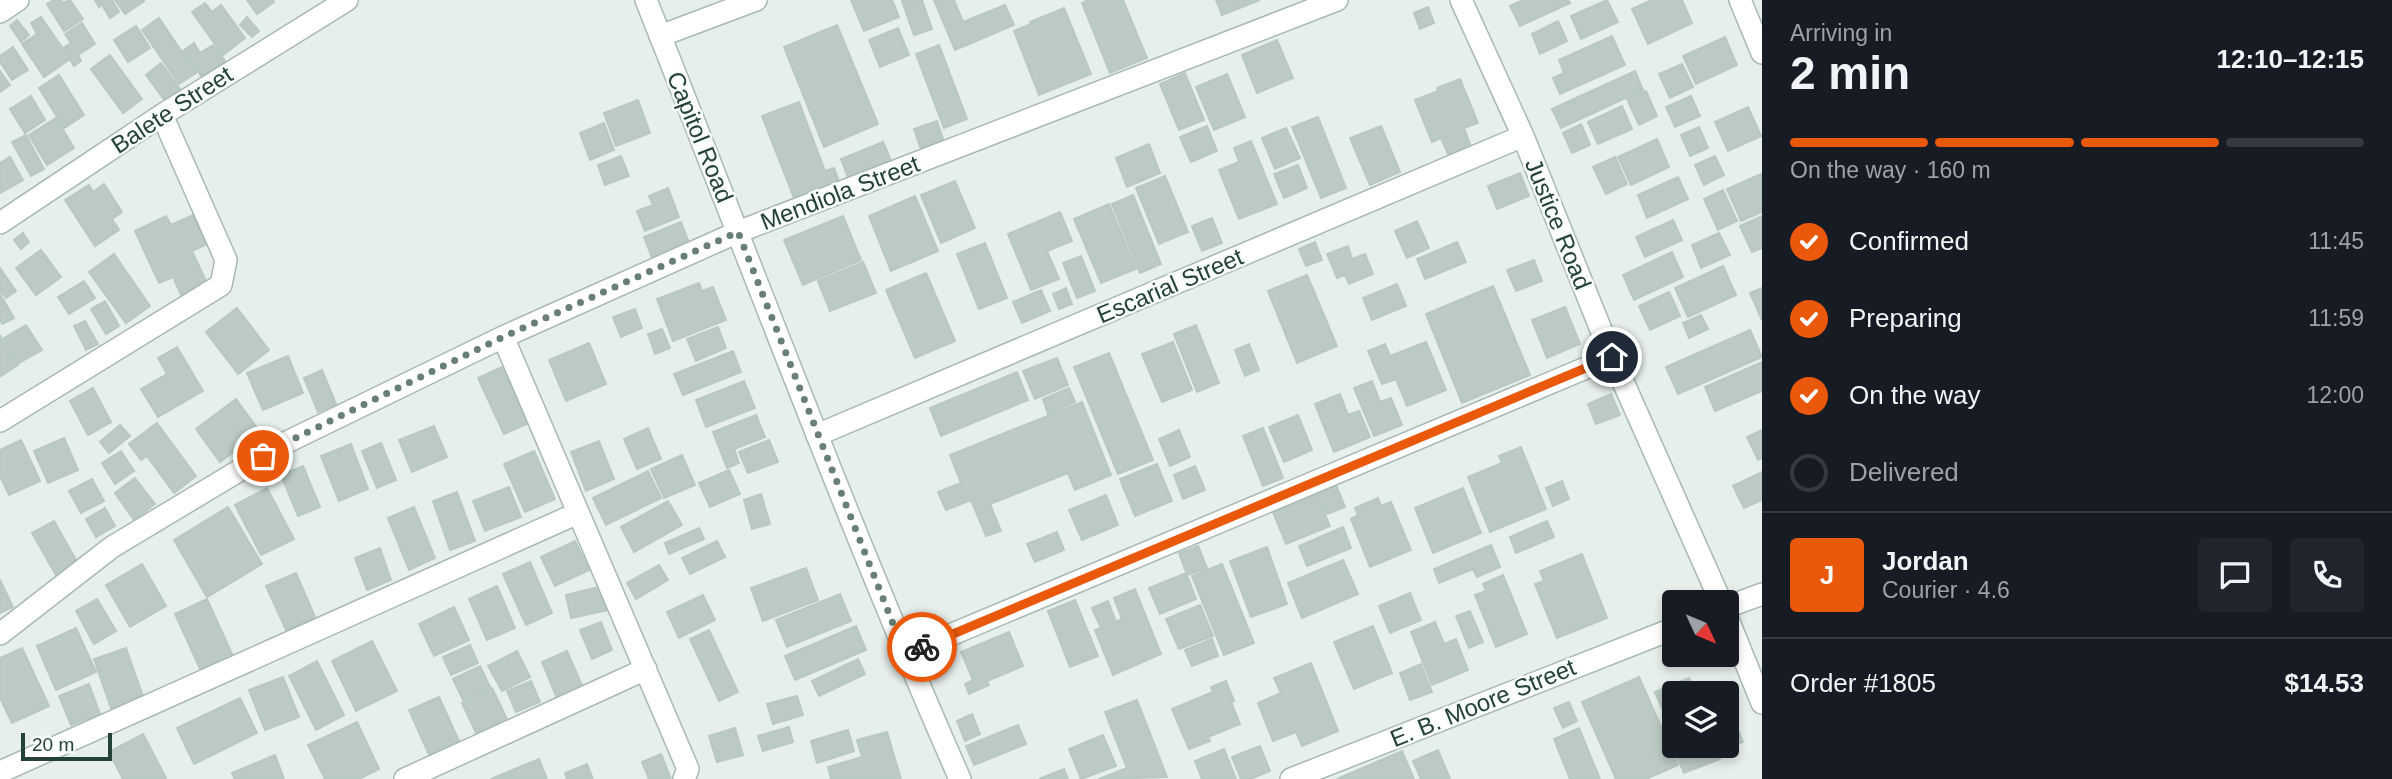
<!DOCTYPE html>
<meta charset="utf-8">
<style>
:root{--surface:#171b24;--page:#20242c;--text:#f1f3f6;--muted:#9ea1a6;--line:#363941;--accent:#ea580c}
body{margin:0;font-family:Arial,sans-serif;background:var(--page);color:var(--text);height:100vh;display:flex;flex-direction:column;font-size:26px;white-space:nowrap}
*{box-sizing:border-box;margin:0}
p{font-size:23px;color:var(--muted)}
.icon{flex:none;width:38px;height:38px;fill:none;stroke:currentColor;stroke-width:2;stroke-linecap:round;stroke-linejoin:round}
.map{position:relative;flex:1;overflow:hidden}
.sheet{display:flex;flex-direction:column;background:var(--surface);width:630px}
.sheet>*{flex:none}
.needle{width:46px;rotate:134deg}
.controls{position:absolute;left:1662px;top:590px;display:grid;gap:14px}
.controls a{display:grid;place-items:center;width:77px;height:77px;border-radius:7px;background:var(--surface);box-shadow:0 4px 10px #0003;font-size:35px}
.scale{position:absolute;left:21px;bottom:18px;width:91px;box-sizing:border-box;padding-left:7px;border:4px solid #24423a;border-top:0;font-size:19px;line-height:24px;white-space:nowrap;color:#24423a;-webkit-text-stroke:5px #f7fbf9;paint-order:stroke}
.pin{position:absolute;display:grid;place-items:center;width:60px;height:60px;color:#fff;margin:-30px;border:4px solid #fff;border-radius:50%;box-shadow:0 2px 7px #0007}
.courier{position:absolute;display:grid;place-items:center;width:70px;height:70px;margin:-35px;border:5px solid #ea580c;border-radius:50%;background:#fff;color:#222;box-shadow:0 2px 9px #0007}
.headline em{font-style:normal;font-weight:700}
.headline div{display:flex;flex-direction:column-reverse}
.headline{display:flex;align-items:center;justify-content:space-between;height:119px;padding:0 28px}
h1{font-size:46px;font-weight:700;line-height:52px}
.bar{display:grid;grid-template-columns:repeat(4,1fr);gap:10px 7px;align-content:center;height:84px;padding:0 28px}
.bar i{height:9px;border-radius:5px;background:var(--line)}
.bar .current{background:var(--accent)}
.bar p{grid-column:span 4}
.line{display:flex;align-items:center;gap:18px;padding:0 28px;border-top:2px solid var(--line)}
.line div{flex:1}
.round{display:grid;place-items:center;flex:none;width:74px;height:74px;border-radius:7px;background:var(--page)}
ol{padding:0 28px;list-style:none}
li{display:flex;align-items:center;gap:21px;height:77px}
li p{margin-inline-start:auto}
li .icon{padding:7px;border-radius:50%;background:var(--accent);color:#fff;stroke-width:4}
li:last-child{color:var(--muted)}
li i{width:38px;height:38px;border:4px solid var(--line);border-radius:50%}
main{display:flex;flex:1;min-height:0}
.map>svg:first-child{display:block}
.building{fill:#bbcac4;stroke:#b8c9c2;stroke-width:2}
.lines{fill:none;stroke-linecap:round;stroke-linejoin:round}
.minor-casing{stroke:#a8b8b2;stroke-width:24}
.tertiary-casing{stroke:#a8b8b2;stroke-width:24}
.minor{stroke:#fff;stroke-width:21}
.tertiary{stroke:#fff;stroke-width:21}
.done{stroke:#687f78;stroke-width:7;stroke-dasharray:0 12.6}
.route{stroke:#ea580c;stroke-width:9}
.labels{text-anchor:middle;stroke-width:5;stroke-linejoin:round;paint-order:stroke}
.street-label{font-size:24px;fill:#24423a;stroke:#f7fbf9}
</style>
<main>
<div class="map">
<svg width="1762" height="779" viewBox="0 0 1762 779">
<rect width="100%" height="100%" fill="#e6efeb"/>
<path class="building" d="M53,0h8l2,3 7,-3 13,19 -19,12 -17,-27z
M95,0h17l7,12 -9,6 -8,-13 -3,2z
M115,0h28l1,1 -19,13z
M247,0h26l1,2 -17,12z
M851,0h41l7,17 -35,14z
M922,0l10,29 -18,6 -12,-34z
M934,0h20l9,22 42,-17 9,20 -59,25z
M1088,0h35l24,58 -37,15 -28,-70z
M1216,0h44l-38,15z
M1523,0h45l2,3 -50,23 -10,-20z
M1607,0l11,22 -37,17 -10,-23z
M1652,0h30l10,23 -44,21 -16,-35z
M205,3l7,9 9,-7 24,33 -22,17 -31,-43z
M1428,7l6,16 -14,6 -6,-16z
M1064,8l27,66 -52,21 -25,-64 17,-7 -1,-2z
M41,17l29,42 -26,18 -22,-33 15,-10 -6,-11z
M247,17l12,14 -7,6 -12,-12z
M159,18l37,55 -17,11 -37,-54z
M17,20l12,15 -8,7 -11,-16z
M1558,21l9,20 -27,13 -8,-20z
M82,23l13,21 -17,11 3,6 -7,5 -11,-18 8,-5 -6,-9z
M837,25l41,99 -54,23 -40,-100z
M136,26l14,22 -22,14 -14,-22z
M898,28l11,27 -29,12 -11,-27z
M1612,36l13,29 -65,29 -7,-16 11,-5 -5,-13z
M1725,37l12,28 -41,19 -13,-28z
M1277,40l16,38 -36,15 -15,-38z
M194,43l6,10 13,-8 12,16 -23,16 -19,-26z
M939,45l28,74 -23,9 -28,-74z
M13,47l15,23 -16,10 -12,-18v-6z
M110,55l32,44 -19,14 -32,-44z
M161,63l19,26 -15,12 -19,-26z
M1682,64l11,23 -23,11 -11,-24z
M0,71l10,14 -10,7z
M1635,71l8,19 -82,38 -9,-19z
M1185,73l19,47 -25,10 -19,-46z
M1227,74l18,43 -31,13 -18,-43z
M59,75l25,40 -20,13 -25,-40z
M1460,79l18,44 -14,5 7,19 -22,9 -8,-18 -9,4 -17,-42 23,-9 -1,-3z
M1646,91l11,25 -18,9 -12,-26z
M31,96l14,24 -20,13 -15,-24z
M1691,96l9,20 -25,11 -9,-20z
M638,100l12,33 -34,13 -12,-33z
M799,102l26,69 9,-3 8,21 -45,17 -35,-90z
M1622,106l10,23 -34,15 -10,-22z
M1748,107l13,29 -33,15 -13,-29z
M1318,117l28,71 -25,10 -29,-71z
M56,118l18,30 -27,17 -18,-30z
M937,121l9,27 -23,7 -9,-26z
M604,123l10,27 -24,10 -10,-27z
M1581,124l9,21 -18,8 -9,-20z
M1207,126l10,25 -26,11 -11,-25z
M1381,126l19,46 -30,13 -20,-47z
M1699,127l9,21 -18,8 -9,-21z
M1286,128l14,30 -25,11 -13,-31z
M26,135l18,34 -13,7 -19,-34z
M1657,139l12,28 -38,18 -13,-28z
M1251,141l26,63 -38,15 -20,-49 20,-8 -5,-14z
M883,142l10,23 -43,18 -9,-24z
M1149,144l11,29 -33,14 -11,-29z
M621,156l8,20 -24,9 -7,-20z
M1715,156l9,19 -20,10 -9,-20z
M10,157l13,23 -23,13v-30z
M1615,157l12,27 -21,10 -13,-27z
M1298,165l9,23 -23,10 -10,-24z
M1520,173l9,23 -32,13 -9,-23z
M1761,174l1,38 -21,9 -14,-32z
M1165,176l23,56 -29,12 -23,-56z
M1678,177l10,22 -41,19 -9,-23z
M955,181l20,47 -34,15 -20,-48z
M104,184l18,28 -10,7 7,11 -24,16 -30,-46 24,-15 4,7z
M668,188l11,29 -34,14 -8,-20 16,-6 -4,-9z
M1723,190l14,31 -19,9 -14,-31z
M1133,195l28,69 -21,9 -28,-69z
M915,196l23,55 -47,20 -22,-55z
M1109,204l27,65 -35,14 -27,-64z
M1060,212l12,29 -25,10 12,28 -28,11 -23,-56z
M193,215l14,29 -15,7 16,34 -26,12 -9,-20 -14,6 -24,-52 31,-15 5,9z
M843,216l18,44 -58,25 -19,-45z
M1762,216v32l-10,4 -12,-26z
M1212,218l10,25 -20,8 -10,-25z
M1673,220l9,20 -37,17 -9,-20z
M1417,221l12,27 -22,10 -12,-27z
M681,222l10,26 -37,15 -10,-26z
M23,233l6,9 -8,7 -7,-9z
M1719,233l11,22 -29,13 -9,-23z
M1315,242l7,18 -16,6 -7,-17z
M1457,242l9,20 -41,17 -8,-20z
M985,243l22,55 -28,11 -22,-55z
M1348,246l4,13 13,-5 8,20 -24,10 -4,-9 -8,3 -10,-24z
M41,250l20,27 -25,18 -20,-27z
M1672,252l11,25 -49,23 -11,-25z
M114,254l36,52 -24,17 -37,-51z
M1081,256l14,35 -18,7 -14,-35z
M1534,260l8,21 -26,10 -9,-21z
M863,262l13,31 -46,18 -12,-30z
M1723,266l13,29 -48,22 -13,-29z
M0,268l16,23 -10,7 -6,-8z
M926,273l29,68 -40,17 -29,-68z
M1307,275l30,71 -40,17 -29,-72z
M84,281l11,17 -26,16 -11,-17z
M699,283l3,8 11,-4 13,33 -53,21 -16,-42z
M1397,284l9,22 -34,14 -9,-22z
M1493,286l37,89 -68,28 -36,-89z
M1066,288l6,16 -13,5 -6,-15z
M1762,288v32l-12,-27z
M1041,290l9,21 -28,12 -9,-21z
M1669,292l11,24 -30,14 -11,-24z
M0,294l14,24 -12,6 -2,-4z
M105,301l14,25 -13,8 -15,-25z
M1565,307l15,37 -33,14 -15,-38z
M237,308l32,42 -31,24 -32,-42z
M635,309l7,19 -21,9 -8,-20z
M1701,315l7,14 -19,9 -6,-15z
M85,321l13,23 -12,6 -12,-24z
M26,325l16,25 -23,13 -15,-25z
M1196,325l23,58 -22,9 -23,-58z
M718,327l8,21 -30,13 -9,-22z
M662,329l8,19 -15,6 -7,-20z
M1750,330l12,27 -84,37 -12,-27z
M0,336l18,29 -17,11 -1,-3z
M1173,342l19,48 -30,12 -20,-48z
M1426,342l20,48 -39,16 -11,-27 -14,5 -14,-33 17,-7 5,12z
M589,343l17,41 -40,17 -17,-41z
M1249,344l10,26 -14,6 -10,-26z
M177,347l26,44 -45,26 -17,-28 26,-15 -9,-16z
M733,351l8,21 -58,23 -9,-21z
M1109,353l44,107 -35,14 -44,-107z
M288,356l15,37 -40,17 -16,-37z
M1057,358l11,27 -33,14 -12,-28z
M1762,362v29l-47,20 -10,-24z
M502,367l27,56 -25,11 -26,-56z
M322,370l14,34 -18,8 -14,-34z
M1017,372l11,28 -87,36 -11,-28z
M744,381l11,27 -49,19 -10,-27z
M1372,381l8,21 11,-4 11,27 -28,11 -20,-48z
M93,388l18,34 -23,13 -18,-34z
M1069,388l6,14 -27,12 -5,-15z
M1340,394l8,21 11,-4 11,26 -36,15 -19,-48z
M1611,394l9,21 -24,9 -8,-20z
M236,399l24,33 -40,30 -24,-33z
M1082,402l29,73 -36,15 -7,-17 -78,31 11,27 -15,5 -15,-36 -25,10 -8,-18 23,-9 -11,-28z
M756,415l9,22 -31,12 5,14 -12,5 -14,-36z
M1298,415l14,35 -28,12 -15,-35z
M157,423l39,53 -22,17 -27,-37 -6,4 -12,-16z
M120,425l10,11 -21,17 -9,-11z
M434,426l13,31 -35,15 -13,-32z
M648,428l13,31 -24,10 -13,-30z
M1263,428l20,50 -20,8 -20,-50z
M1179,430l11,27 -20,9 -11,-27z
M1762,430v28l-4,2 -11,-23z
M64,438l14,32 -30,13 -14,-32z
M21,440l19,41 -31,14 -9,-19v-26z
M769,440l9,22 -30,11 -9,-21z
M599,441l15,38 -28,12 -15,-39z
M381,443l15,37 -19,8 -15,-37z
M351,444l17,45 -29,12 -18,-45z
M1521,447l25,62 -56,23 -22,-55 34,-14 -3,-7z
M121,451l13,20 -19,13 -13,-21z
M534,451l21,48 -30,13 -21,-48z
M682,455l13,30 -31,13 -13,-29z
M1157,464l15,37 -37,15 -15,-37z
M303,466l17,41 -22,9 -17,-41z
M1195,466l10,24 -22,9 -9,-24z
M729,470l11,24 -30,13 -11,-24z
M648,471l13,27 -55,27 -13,-27z
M1762,472v28l-18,8 -11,-22z
M135,478l20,26 -21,16 -19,-27z
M92,479l12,22 -23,12 -12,-22z
M1562,481l7,18 -16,7 -7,-18z
M1336,485l9,22 -18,7 -10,-22z
M509,487l12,30 -36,14 -12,-30z
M267,488l27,51 -33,16 -26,-50z
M1463,488l18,45 -48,20 -18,-45z
M457,492l18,49 -25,9 -17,-49z
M761,494l9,30 -18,5 -8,-29z
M1106,495l12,30 -36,15 -13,-30z
M1316,495l14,31 -44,18 -13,-32z
M1378,498l3,8 10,-4 20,48 -41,17 -19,-48 7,-4 -3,-7z
M668,501l14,24 -48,27 -13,-25z
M228,507l34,57 -55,33 -33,-57z
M414,507l21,51 -26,12 -21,-52z
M105,508l10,18 -19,11 -10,-18z
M54,521l26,46 -22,12 -26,-46z
M1547,521l7,16 -38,16 -6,-16z
M1343,527l8,21 -44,18 -8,-20z
M699,528l5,11 -35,15 -4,-11z
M1057,532l7,18 -29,12 -8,-18z
M575,541l14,29 -34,16 -14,-29z
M717,541l8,16 -35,17 -8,-16z
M1491,545l9,22 -23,10 -4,-8 -34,14 -5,-14z
M1198,546l9,22 -20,7 -8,-22z
M1267,547l20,57 -36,13 -21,-56z
M380,548l11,32 -24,10 -12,-32z
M1582,554l25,64 -50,20 -22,-54 9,-3 -4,-10z
M1343,560l15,34 -56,24 -14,-35z
M530,562l22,51 -26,12 -23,-51z
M142,564l24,42 -36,21 -24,-42z
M1222,564l32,79 -30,12 -32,-79z
M659,565l9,15 -32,19 -9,-16z
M806,568l12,32 -55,21 -12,-33z
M296,573l19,44 -29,13 -20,-44z
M1186,573l10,26 -36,15 -11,-26z
M1503,575l24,59 -31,13 -21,-52 11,-4 -3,-7z
M0,580l13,27 -13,6z
M497,586l18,42 -28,12 -18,-41z
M603,586l5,24 -37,8 -5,-23z
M1135,589l26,65 -48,21 -18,-45 6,-2 -9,-20 16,-7 8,21 6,-3 -8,-21z
M1410,593l11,27 -31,13 -11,-27z
M840,594l11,27 -64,26 -11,-27z
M703,595l12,25 -36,18 -12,-26z
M97,599l19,32 -22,13 -18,-33z
M207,599l26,57 -32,15 -26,-57z
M1075,600l23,56 -28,11 -22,-56z
M1200,605l13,31 -34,13 -13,-30z
M454,607l15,33 -35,16 -15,-32z
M1470,611l13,31 -14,6 -13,-32z
M601,622l11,28 -20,9 -12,-29z
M1435,622l9,22 12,-5 12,31 -36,15 -21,-53z
M856,626l10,24 -71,30 -10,-24z
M1373,626l19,47 -38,16 -20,-47z
M76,628l20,44 -40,18 -19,-44z
M709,630l29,62 -19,9 -29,-62z
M1009,632l14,34 -36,15 2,4 -20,9 -4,-10 8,-4 -12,-28z
M1212,639l6,17 -26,10 -7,-16z
M372,641l25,50 -41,20 -24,-50z
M470,645l8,18 -27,12 -8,-18z
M22,648l27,58 -37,17 -12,-25v-40z
M126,648l19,54 -32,12 -19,-55z
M517,651l13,26 -28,14 -14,-25z
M567,651l18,41 -26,11 -17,-41z
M858,659l7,15 -46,22 -7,-15z
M317,661l27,54 -28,15 -27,-54z
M1311,663l27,68 -36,15 -6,-14 -23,9 -15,-38 23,-10 -7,-15z
M1421,664l11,28 -22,8 -10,-27z
M480,666l10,21 -27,13 -10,-21z
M283,677l16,40 -34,13 -16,-40z
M1639,677l39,88 -32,14h-30l-34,-77z
M1689,678l6,15h-20v34l-4,2 -16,-37z
M531,681l9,21 -24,10 -9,-21z
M1226,681l8,20 -3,1 9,22 -32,13 2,4 -21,8 -17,-40 41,-17 -2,-5z
M89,684l11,30 -29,11 -12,-29z
M492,688l15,31 -31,14 -14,-30z
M797,696l6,19 -30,9 -6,-20z
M439,697l21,46 -30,14 -21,-47z
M240,698l17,35 -63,31 -17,-36z
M1137,700l30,77 -68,2 28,-11 -22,-56z
M1569,702l8,19 -14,7 -9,-20z
M972,714l8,20 -15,7 -8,-20z
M1734,720l9,22 -20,8 -2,-4h6v-23z
M357,722l22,47 -20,10h-34l-17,-34z
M1018,725l8,19 -52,21 -8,-19z
M789,727l4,15 -30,9 -5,-15z
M735,728l8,27 -26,7 -8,-26z
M1579,728l21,51h-30l-16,-40z
M848,730l6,21 -37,12 -6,-22z
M887,732l14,47h-70l-3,-12 34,-10 -5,-17z
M143,734l23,44 -2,1h-41l-14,-27z
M1103,735l13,31 -35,13 -12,-30z
M1675,740v6h39l6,13 -36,14 -13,-32z
M1260,746l10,25 -20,8h-9l-9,-22z
M1224,749l12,30h-34l-7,-18z
M1438,750l12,29h-29l-8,-18z
M1402,751l12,28h-77z
M661,754l10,25h-22l-7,-17z
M275,755l9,24h-49l-3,-6z
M539,759l8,20h-56z
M587,764l6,15h-26l-2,-6z
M1064,769l4,10h-29z"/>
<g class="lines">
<defs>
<path id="minor" d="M1461,0l62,136 89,221 109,245
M1740,0l22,53
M0,12l18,-12
M660,36l96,-36
M0,223l162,-108 185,-115
M503,337l185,432 -4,10
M0,421l221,-136 5,-25 -64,-145
M817,435l706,-299
M1727,607l35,-13
M1727,617l35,86
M0,634l112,-87 173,-104 218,-106 235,-105 599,-232
M905,654l707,-297
M0,772l578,-259
M405,779l241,-110
M1291,779l384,-151"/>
<path id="tertiary" d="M646,0c104,260 201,523 314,779"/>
</defs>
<use href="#minor" class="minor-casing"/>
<use href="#tertiary" class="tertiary-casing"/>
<use href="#minor" class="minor"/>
<use href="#tertiary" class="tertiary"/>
</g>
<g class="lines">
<path class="done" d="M263,456l22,-13 218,-106 235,-105 167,422 17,-7"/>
<path class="route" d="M922,647l690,-290"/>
</g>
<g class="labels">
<g class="street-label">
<text transform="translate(172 110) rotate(-33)" y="8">Balete Street</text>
<text transform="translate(700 137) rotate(68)" y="8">Capitol Road</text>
<text transform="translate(840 193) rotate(-21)" y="8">Mendiola Street</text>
<text transform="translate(1558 224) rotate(68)" y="8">Justice Road</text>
<text transform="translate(1170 286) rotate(-23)" y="8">Escarial Street</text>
<text transform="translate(1483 703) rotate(-22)" y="8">E. B. Moore Street</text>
</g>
</g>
</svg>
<div class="controls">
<a><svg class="needle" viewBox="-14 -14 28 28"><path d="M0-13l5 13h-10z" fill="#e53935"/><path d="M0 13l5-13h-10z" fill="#9ea1a6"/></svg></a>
<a><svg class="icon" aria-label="layers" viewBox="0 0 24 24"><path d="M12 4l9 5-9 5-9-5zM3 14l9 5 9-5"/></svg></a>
</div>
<div class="scale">20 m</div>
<div class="pin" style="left:263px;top:456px;background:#ea580c"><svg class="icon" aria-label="bag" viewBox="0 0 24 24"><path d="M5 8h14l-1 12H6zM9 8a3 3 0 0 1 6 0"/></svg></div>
<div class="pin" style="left:1612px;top:357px;background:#1f2937"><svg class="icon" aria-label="home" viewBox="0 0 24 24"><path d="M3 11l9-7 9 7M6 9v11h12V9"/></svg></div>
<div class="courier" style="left:922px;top:647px"><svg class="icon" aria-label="bike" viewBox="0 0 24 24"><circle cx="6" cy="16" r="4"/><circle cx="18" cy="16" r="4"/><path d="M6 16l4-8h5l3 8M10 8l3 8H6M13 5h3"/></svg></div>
</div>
<section class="sheet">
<div class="headline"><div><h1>2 min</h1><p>Arriving in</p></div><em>12:10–12:15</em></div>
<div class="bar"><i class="current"></i><i class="current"></i><i class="current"></i><i></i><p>On the way · 160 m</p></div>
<ol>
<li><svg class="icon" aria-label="check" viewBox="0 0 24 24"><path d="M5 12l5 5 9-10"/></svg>Confirmed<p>11:45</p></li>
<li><svg class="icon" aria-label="check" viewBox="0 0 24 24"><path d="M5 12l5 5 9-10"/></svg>Preparing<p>11:59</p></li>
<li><svg class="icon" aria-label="check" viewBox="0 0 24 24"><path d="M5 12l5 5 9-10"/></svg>On the way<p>12:00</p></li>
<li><i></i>Delivered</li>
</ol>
<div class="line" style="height:126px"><b class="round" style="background:var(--accent);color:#fff">J</b><div><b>Jordan</b><p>Courier · 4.6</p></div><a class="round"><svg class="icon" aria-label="chat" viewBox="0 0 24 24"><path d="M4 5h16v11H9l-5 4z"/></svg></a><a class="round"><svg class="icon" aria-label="phone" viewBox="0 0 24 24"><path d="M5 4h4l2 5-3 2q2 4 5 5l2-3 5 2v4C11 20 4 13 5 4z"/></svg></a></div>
<div class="line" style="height:91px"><div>Order #1805</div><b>$14.53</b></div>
</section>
</main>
